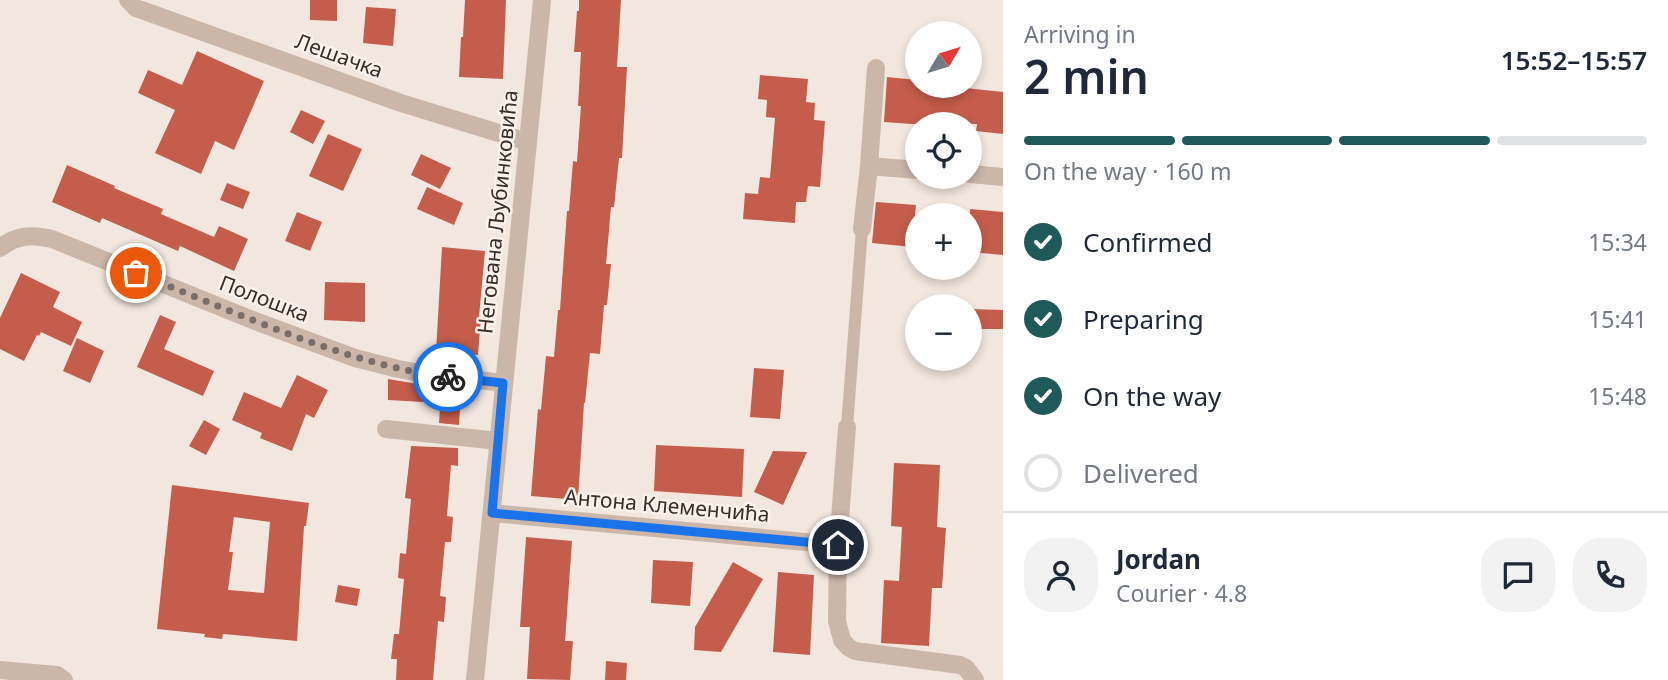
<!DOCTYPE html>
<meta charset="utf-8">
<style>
:root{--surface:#fff;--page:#f2f2f3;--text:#1f2937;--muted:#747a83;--line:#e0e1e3;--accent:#1f5a58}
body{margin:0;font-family:"Noto Sans",sans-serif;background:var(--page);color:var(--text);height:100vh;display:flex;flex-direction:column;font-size:26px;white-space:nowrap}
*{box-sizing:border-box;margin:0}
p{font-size:23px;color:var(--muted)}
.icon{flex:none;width:38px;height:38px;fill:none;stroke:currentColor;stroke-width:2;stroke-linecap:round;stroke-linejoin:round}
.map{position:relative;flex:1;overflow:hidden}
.sheet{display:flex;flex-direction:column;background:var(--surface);width:665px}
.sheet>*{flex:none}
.needle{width:46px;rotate:52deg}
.buttons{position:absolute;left:905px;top:21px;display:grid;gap:14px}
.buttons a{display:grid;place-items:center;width:77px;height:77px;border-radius:50%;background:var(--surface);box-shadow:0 4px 10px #0003;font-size:35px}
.pin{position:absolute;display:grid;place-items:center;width:60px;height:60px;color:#fff;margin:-30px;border:4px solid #fff;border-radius:50%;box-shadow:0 2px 7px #0007}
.courier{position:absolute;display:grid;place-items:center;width:70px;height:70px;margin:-35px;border:5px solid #1a73e8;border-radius:50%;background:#fff;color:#222;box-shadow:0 2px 9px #0007}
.headline em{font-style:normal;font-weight:600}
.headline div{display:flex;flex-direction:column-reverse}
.headline{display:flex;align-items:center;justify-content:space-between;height:119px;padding:0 21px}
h1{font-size:46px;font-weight:600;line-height:52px}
.bar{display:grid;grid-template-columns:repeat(4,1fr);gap:10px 7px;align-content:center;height:84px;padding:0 21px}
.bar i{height:9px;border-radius:5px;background:var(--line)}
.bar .current{background:var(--accent)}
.bar p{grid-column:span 4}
.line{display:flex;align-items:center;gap:18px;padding:0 21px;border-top:2px solid var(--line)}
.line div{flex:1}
.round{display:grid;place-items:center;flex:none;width:74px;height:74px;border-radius:28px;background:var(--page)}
ol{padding:0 21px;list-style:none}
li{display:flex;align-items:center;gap:21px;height:77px}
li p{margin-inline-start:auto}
li .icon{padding:7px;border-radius:50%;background:var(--accent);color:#fff;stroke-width:4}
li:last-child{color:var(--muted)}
li i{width:38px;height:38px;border:4px solid var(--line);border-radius:50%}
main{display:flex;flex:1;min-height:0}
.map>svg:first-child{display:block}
.building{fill:#c45d4b;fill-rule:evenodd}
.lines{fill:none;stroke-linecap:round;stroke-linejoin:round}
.service{stroke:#cbb6aa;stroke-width:12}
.minor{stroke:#cbb6aa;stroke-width:18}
.done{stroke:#796e69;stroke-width:7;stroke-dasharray:0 12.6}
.route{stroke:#1a73e8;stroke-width:9}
.labels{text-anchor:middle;stroke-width:5;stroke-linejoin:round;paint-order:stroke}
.street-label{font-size:21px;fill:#382d2a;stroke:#faf2eb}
</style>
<main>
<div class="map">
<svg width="1003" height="680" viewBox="0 0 1003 680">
<rect width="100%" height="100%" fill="#f2e7df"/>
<path class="building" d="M310,0h27v21l-27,-1z
M465,0h41l-3,79 -44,-2 2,-40h2z
M579,0h42l-4,67h10l-5,91h-3l-5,49h-3l-5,57h5l-4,41h-3l-4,49 -10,-1 -5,50h-1l-6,97 -47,-4 7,-87 3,1 5,-54 8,1 4,-47h2l7,-99h2l4,-50 4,1 4,-56h-3l3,-54h-7l3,-41h2z
M366,7l30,2 -3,37 -30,-3z
M197,51l67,30 -30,69 -19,-9 -14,33 -46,-21 20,-43 -37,-17 10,-23 34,15z
M760,75l48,4 -2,23 9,1 -1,17 11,1 -5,66 -12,-1 -2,16h-10l-1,21 -52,-4 2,-26 13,1 2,-17 10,1 5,-60 -9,-1 1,-17 -9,-1z
M887,77l30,3v6h30l56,6v42l-27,-3 1,-7h-65l-28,-2z
M301,110l24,11 -12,23 -23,-12z
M328,134l34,15 -19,42 -34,-15z
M421,154l30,14 -11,21 -29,-14z
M67,165l48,21 -1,2 49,21 -2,5 53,23 5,-11 29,13 -14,32 -54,-25 -2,5 -76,-33 -2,5 -48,-21z
M227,183l23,9 -7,17 -23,-9z
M427,187l36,16 -9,22 -37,-16z
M876,202l40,3 -4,42 -40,-4z
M970,209l33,3v43l-33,-3z
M297,212l25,10 -12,29 -25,-10z
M442,247l43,4 -6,66h2l-3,38 -42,-3z
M21,273l39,19 -7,15 29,15 -11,24 -30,-14 -2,4 -2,-1 -13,26 -24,-12v-31z
M325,282l40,1v39l-41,-2z
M971,309l32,1v19h-32z
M160,315l16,7 -12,27 50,22 -11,25 -66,-29z
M77,338l27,13 -14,32 -27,-12z
M754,368l30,2 -4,49 -30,-2z
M297,375l31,15 -14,28 -8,-4 -14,37 -32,-13 2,-5 -30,-13 12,-28 37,16z
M388,379l36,6 -1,17 -35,-2z
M440,407l20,1 -1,17 -20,-2z
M204,420l16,9 -14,26 -17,-9z
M656,445l88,4 -2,48 -88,-6z
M411,446l47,2v18l-7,-1 -4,51 6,1 -1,13 -1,12h-6l-5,54 6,1 -2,25 -6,-1 -5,59h-37l1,-21h-6l3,-25h5l5,-55 -6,-1 2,-25 6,1 5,-55 -6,-1z
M773,451l34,1 -24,53 -29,-13z
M894,463l46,2 -3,62 9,1 -4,60h-10l-3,58 -48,-3 3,-63 15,1 3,-54 -11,-1z
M172,485l137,18 -3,23h-2l-7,115 -74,-7 -1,5 -18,-2 1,-3 -48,-5zM234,517l36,5 -6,71 -36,-3 5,-38h-4z
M526,537l46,4 -7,100h8l-3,39 -43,-1 3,-52h-10z
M653,560l40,2 -3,44 -39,-3z
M733,562l30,17 -42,73 -27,-2 1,-23z
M778,572l36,3 -4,80 -37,-3z
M338,585l22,4 -3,17 -22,-4z
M606,661l21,2 -1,17h-21z"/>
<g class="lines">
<path class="service" d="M847,427l15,-198"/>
<path class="minor" d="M128,0l8,8 265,95 127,39
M869,166l48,4
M970,174l33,3
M862,229l7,-63 7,-98
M0,248c16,-13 32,-14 52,-9l203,82 100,37 43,11 29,5 76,9
M847,427l-9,118 -1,76 5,19 6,7 7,4 105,14 6,3 9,12
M386,429l112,12
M492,513l346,32
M0,670l57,5 7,5
M475,680l67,-680"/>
</g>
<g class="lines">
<path class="done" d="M136,273c55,22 110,45 166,66 48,17 95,32 146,38"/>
<path class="route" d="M448,377l55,6 -11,130 346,32"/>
</g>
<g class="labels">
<g class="street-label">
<text transform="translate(339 56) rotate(20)" y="7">Лешачка</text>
<text transform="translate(498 212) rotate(-84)" y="7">Негована Љубинковића</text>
<text transform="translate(264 299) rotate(21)" y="7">Полошка</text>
<text transform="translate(667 506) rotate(5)" y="7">Антона Клеменчића</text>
</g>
</g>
</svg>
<div class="buttons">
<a><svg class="needle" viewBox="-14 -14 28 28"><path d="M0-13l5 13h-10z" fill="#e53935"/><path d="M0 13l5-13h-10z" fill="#747a83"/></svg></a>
<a><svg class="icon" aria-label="locate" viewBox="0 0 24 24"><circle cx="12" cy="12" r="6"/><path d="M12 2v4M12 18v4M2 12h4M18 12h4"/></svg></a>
<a>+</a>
<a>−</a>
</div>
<div class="pin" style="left:136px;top:273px;background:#ea580c"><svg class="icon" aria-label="bag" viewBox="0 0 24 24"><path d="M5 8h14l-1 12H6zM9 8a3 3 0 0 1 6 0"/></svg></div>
<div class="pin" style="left:838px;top:545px;background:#1f2937"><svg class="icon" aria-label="home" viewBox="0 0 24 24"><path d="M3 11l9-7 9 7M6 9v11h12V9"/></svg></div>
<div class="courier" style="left:448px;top:377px"><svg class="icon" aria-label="bike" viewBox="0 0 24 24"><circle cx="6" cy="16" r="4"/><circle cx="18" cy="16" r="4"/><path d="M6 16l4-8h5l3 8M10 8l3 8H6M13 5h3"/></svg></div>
</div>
<section class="sheet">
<div class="headline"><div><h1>2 min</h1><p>Arriving in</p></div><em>15:52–15:57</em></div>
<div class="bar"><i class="current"></i><i class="current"></i><i class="current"></i><i></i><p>On the way · 160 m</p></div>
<ol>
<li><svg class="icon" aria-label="check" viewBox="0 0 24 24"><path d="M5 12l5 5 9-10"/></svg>Confirmed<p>15:34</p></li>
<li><svg class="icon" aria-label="check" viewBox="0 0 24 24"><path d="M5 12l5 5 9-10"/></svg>Preparing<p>15:41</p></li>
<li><svg class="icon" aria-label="check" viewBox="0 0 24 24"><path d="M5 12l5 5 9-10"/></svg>On the way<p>15:48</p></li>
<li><i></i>Delivered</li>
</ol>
<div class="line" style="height:126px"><a class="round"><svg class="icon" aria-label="person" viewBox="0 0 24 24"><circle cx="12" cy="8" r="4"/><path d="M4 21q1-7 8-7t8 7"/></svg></a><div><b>Jordan</b><p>Courier · 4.8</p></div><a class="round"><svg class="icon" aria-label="chat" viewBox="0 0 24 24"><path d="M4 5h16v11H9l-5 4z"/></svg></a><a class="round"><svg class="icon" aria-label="phone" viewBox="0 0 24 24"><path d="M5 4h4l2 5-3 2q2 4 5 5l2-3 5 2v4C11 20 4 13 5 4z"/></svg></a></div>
</section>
</main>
